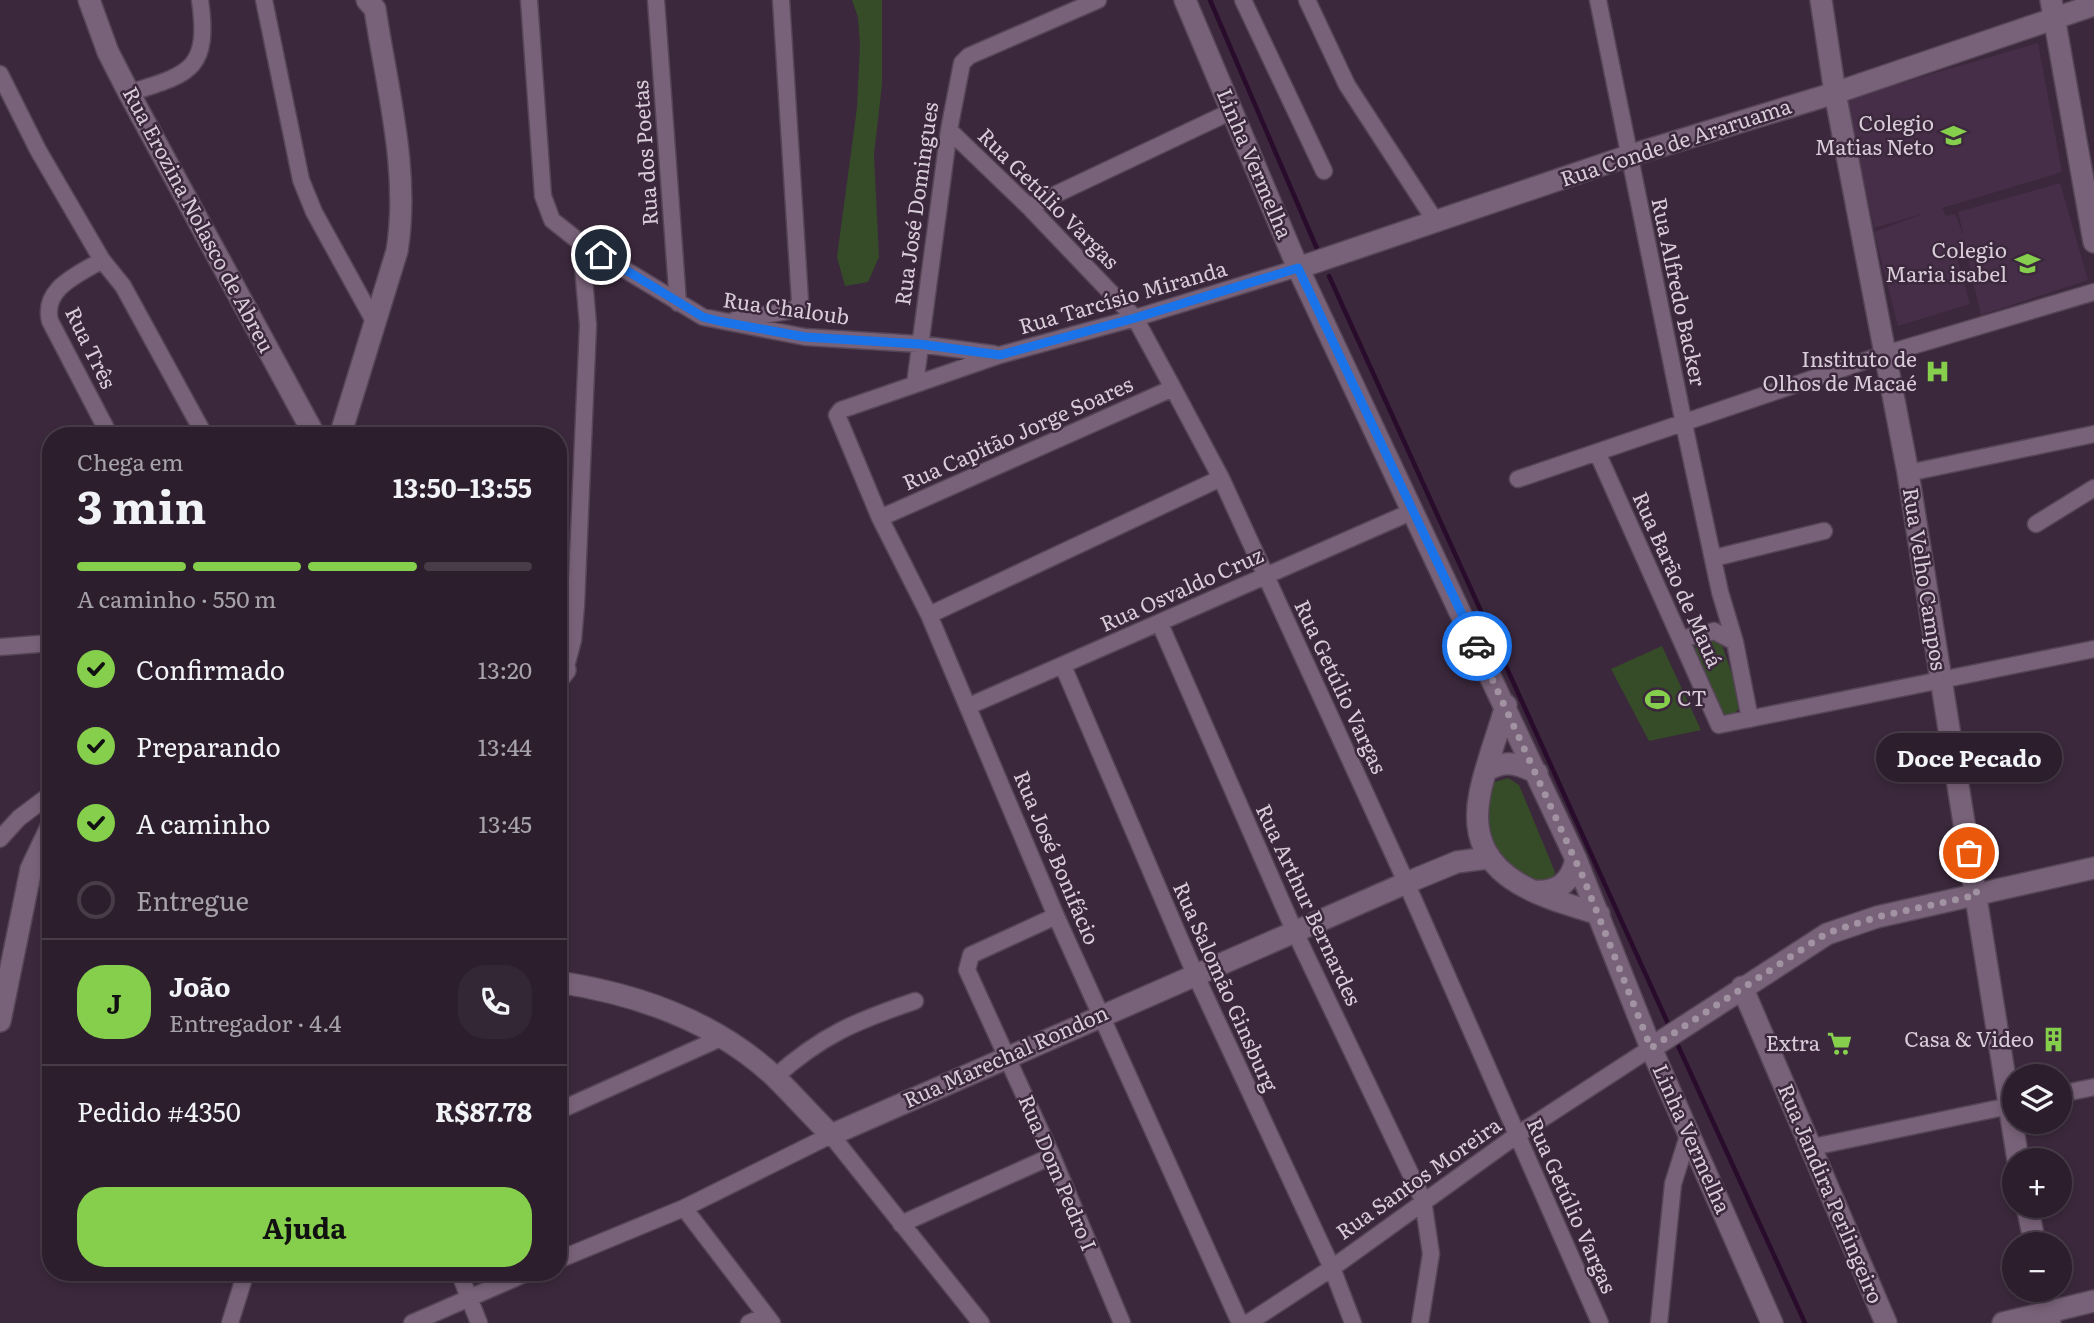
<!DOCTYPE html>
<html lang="pt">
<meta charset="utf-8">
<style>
:root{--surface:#2c1e2d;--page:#342735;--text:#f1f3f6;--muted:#a6a2aa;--line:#483c49;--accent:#86cf4c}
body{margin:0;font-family:Literata,serif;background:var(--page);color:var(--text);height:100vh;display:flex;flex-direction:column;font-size:26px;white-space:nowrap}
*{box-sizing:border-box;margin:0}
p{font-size:23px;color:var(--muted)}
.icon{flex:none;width:38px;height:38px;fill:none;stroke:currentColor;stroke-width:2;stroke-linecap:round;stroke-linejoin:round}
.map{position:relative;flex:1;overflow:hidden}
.panel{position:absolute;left:42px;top:427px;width:525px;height:854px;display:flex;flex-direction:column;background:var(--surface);border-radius:28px;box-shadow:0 4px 10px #0003,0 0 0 2px var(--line)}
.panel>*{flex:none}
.fabs{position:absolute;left:2002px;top:1064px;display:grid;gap:14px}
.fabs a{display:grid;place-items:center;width:70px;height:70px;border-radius:50%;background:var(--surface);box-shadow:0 4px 10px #0003,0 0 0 2px var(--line);font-size:35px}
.pin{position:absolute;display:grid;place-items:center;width:60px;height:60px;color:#fff;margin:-30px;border:4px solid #fff;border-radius:50%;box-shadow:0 2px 7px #0007}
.courier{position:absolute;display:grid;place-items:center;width:70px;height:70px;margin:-35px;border:5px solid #1a73e8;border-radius:50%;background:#fff;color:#222;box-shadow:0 2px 9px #0007}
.bubble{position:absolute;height:49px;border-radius:24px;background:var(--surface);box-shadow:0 4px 10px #0003,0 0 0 2px var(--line);font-size:23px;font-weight:700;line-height:49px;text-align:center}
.overview em{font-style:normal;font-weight:700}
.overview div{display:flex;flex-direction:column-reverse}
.overview{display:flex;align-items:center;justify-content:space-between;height:119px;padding:0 35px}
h1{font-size:46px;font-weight:700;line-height:52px}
.bar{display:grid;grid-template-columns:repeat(4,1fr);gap:10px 7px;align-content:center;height:84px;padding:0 35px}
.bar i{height:9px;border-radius:5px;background:var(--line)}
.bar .selected{background:var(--accent)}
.bar p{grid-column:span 4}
.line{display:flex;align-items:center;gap:18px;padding:0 35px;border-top:2px solid var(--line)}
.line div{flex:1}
.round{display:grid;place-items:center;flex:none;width:74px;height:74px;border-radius:28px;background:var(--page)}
ol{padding:0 35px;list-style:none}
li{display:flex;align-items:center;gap:21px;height:77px}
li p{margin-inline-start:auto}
li .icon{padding:7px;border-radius:50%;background:var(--accent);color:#111;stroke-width:4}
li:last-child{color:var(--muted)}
li i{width:38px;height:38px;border:4px solid var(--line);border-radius:50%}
.cta{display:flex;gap:14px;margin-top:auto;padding:14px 35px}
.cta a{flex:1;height:80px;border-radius:28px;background:var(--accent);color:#111;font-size:28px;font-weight:700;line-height:80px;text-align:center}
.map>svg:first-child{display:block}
.built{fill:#472e48}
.green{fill:#364c28}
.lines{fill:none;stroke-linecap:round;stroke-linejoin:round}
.stream{stroke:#290b2b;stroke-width:4.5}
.street-casing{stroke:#554556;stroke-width:19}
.secondary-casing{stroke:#554556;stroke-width:24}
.street{stroke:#786279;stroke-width:16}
.secondary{stroke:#786279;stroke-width:21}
.done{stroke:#a293a2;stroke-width:7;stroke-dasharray:0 12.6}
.route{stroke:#1a73e8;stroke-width:9}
.labels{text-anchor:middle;stroke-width:5;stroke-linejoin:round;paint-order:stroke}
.poi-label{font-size:21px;fill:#d9ccd9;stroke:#3b283c;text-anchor:end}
.street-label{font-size:21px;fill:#d9ccd9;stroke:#3b283c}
</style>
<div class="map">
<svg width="2094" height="1323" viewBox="0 0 2094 1323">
<rect width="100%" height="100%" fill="#3b283c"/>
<path class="built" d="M2038,43l24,129 -120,36 4,8 9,-2 9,23 -6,-25 102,-29 28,97 -107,35 -16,-69 -10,5 15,53 -72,22 -24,-94 51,-19 -51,15 -28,-129z"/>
<path class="green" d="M852,0h30v84l-8,71 5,102 -11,25 -23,4 -8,-29 20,-149 3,-63 -2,-28z
M1716,639l5,3 21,62 -10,13 -9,-3 -28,-61 1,-10z
M1662,646l39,84 -52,11 -38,-72z
M1508,778l11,7 36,87 -3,16 -41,-9 -29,-59 4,-35z"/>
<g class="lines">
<path class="stream" d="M1210,0l108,251
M1329,276l341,752
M1675,1039l130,284"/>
<defs>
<path id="street" d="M264,0l37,180 13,32 60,109
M529,0l14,196 9,24 29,23 122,74 102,20 114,7 75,10
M656,0l22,303
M1243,0l81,171
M1307,0l40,85 89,137
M1598,0l86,424 36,168 15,50
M0,74l38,76 64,110 21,26 82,150
M129,93c60,-19 81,-22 71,-93
M949,130l80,77 106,111 38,70 48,90 180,393 199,452
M1029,207l203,-96
M102,260c-24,15 -60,28 -52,61l60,115
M735,320l53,-9 9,-3 3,-7 -19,-301
M915,384l34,-254 13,-67 7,-7 129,-56
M1597,452l122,273 375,-76
M1908,473l186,-39
M1518,479l367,-125 209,-62
M880,518l293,-130
M2036,524l58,-36
M1714,558l110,-27
M929,615l292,-137
M1160,624l134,306 129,270 8,54 -11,69
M1714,631l21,11 15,77
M1681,639l33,-8
M0,647l51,-4
M1063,666l132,308 137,294 21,55
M565,670l8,-30 3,-35 12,-280 -7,-82
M969,706l442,-194
M0,839l19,-21 32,-24
M1056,916l-85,39 -4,15 85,186 70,167
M775,1077c47,-42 81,-56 140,-76
M2060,1094l34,-7
M558,1111l165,-74
M1808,1148l206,-43
M684,1208l88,115
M901,1224l151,-68
M558,1260l126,-52 147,-73 150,188
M459,1272l20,51
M230,1323l16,-51
M412,1323l117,-51
M749,1323l17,-7
M1240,1323l-184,-407 -127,-301 -49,-97 -43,-103 4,-5 159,-55 135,-37 163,-50
M1248,1323l84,-55 185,-133 134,-87
M1659,1323l14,-139 15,-48"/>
<path id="secondary" d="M89,0l19,52 21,41 186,343
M1185,0l113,268 278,591 75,189 121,275
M1821,0l14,93 73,380 110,687
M2051,0l43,242
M1298,268l330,-112 207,-63 259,-88
M340,436l57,-185c13,-80 -10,-162 -22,-242l-8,-9
M558,667l7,3 -7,9
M1506,705c-8,29 -20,58 -26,88 -17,83 56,102 119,121
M1487,770c19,-10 30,-7 50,3
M1533,891c24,2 38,-8 43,-32
M558,982c80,12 157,39 217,95 19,19 37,39 56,58l575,-252 51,-21 31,-4
M1742,987l144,336
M0,1021l31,-152 20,-42
M1651,1048l176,-114 50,-17 217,-49
M2027,1206l8,38
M2043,1290l7,33
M2003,1323l91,-22"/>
</defs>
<use href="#street" class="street-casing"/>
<use href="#secondary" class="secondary-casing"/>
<use href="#street" class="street"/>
<use href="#secondary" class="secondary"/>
</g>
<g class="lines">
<path class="done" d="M1477,646l106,231 68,171 176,-115 50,-16 100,-22 -8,-42"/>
<path class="route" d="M601,255l102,62 20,5 82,15 114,7 81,11 135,-37 163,-50 179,378"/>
</g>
<defs>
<symbol id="school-bare" viewBox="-9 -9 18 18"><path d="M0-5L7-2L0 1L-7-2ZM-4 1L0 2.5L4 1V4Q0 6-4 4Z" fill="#86cf4c" stroke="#3b283c" stroke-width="2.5" paint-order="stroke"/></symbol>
<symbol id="hospital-bare" viewBox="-9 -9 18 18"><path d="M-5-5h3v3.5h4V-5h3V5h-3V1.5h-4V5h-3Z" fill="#86cf4c" stroke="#3b283c" stroke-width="2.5" paint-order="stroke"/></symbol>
<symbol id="stadium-bare" viewBox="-9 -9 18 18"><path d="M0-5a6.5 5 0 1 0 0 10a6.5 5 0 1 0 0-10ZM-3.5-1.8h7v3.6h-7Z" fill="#86cf4c" stroke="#3b283c" stroke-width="2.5" paint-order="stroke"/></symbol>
<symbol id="building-bare" viewBox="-9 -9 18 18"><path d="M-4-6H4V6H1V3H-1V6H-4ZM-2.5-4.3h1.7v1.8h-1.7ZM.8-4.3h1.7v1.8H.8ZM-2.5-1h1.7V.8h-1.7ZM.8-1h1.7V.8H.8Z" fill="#86cf4c" stroke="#3b283c" stroke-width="2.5" paint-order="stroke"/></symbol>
<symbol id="supermarket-bare" viewBox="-9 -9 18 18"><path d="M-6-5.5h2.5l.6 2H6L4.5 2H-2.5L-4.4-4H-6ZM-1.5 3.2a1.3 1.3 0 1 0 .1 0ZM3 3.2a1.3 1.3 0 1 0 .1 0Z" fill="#86cf4c" stroke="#3b283c" stroke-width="2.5" paint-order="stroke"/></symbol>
</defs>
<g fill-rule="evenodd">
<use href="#school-bare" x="1936" y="118" width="35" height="35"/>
<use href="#school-bare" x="2010" y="246" width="35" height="35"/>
<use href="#hospital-bare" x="1920" y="354" width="35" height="35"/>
<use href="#stadium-bare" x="1640" y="682" width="35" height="35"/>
<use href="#building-bare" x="2036" y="1022" width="35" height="35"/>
<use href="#supermarket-bare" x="1822" y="1026" width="35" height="35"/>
</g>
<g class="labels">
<g class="poi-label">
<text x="1934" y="131">Colegio<tspan x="1934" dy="24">Matias Neto</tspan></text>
<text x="2007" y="258">Colegio<tspan x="2007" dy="24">Maria isabel</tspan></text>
<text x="1917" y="367">Instituto de<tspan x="1917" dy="24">Olhos de Macaé</tspan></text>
<text x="1677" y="706" text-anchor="start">CT</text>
<text x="2034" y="1047">Casa &amp; Video</text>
<text x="1820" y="1051">Extra</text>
</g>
<g class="street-label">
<text transform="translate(1676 143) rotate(-18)" y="7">Rua Conde de Araruama</text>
<text transform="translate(646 153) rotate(-94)" y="7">Rua dos Poetas</text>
<text transform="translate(1254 164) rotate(67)" y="7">Linha Vermelha</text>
<text transform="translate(1048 199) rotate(45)" y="7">Rua Getúlio Vargas</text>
<text transform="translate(917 204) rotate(-82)" y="7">Rua José Domingues</text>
<text transform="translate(198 220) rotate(62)" y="7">Rua Erozina Nolasco de Abreu</text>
<text transform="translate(1678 292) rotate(78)" y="7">Rua Alfredo Backer</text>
<text transform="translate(1123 298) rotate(-16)" y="7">Rua Tarcísio Miranda</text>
<text transform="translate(786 309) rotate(8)" y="7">Rua Chaloub</text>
<text transform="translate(90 348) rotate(64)" y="7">Rua Três</text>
<text transform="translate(1018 434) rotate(-24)" y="7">Rua Capitão Jorge Soares</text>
<text transform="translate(1924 579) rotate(81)" y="7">Rua Velho Campos</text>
<text transform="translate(1677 580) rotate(66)" y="7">Rua Barão de Mauá</text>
<text transform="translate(1182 590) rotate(-24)" y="7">Rua Osvaldo Cruz</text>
<text transform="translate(1340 687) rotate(65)" y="7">Rua Getúlio Vargas</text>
<text transform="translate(1056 858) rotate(67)" y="7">Rua José Bonifácio</text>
<text transform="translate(1308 905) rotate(65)" y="7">Rua Arthur Bernardes</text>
<text transform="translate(1225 987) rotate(66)" y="7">Rua Salomão Ginsburg</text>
<text transform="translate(1006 1057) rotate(-24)" y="7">Rua Marechal Rondon</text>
<text transform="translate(1691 1139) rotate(66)" y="7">Linha Vermelha</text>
<text transform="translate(1057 1173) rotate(67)" y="7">Rua Dom Pedro I</text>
<text transform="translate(1419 1179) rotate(-35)" y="7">Rua Santos Moreira</text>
<text transform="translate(1830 1194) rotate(67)" y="7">Rua Jandira Perlingeiro</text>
<text transform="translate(1571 1206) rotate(66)" y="7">Rua Getúlio Vargas</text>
</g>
</g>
</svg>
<div class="fabs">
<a><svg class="icon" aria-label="layers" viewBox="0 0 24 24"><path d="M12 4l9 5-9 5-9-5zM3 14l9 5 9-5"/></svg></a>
<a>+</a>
<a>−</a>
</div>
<div class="pin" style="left:1969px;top:853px;background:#ea580c"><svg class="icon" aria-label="bag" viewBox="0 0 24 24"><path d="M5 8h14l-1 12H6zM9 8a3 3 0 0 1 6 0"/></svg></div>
<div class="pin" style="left:601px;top:255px;background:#1f2937"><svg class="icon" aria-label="home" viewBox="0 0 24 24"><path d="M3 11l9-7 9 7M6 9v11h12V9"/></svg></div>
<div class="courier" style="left:1477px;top:646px"><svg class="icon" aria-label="car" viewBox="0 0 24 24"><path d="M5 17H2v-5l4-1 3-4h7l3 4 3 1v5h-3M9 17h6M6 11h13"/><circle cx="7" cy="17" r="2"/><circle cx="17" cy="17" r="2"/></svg></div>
<div class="bubble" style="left:1876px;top:733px;width:186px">Doce Pecado</div>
<section class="panel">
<div class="overview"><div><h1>3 min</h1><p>Chega em</p></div><em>13:50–13:55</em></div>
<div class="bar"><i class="selected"></i><i class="selected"></i><i class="selected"></i><i></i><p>A caminho · 550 m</p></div>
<ol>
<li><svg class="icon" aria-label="check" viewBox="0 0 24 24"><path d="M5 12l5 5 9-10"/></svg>Confirmado<p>13:20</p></li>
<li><svg class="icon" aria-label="check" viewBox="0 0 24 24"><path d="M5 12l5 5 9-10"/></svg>Preparando<p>13:44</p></li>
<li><svg class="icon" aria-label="check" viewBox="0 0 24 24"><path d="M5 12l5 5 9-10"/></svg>A caminho<p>13:45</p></li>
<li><i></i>Entregue</li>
</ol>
<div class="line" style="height:126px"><b class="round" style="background:var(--accent);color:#111">J</b><div><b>João</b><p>Entregador · 4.4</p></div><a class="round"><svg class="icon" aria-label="phone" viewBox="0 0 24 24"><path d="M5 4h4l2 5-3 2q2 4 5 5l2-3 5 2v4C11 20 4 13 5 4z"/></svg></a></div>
<div class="line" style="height:91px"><div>Pedido #4350</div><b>R$87.78</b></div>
<div class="cta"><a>Ajuda</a></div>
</section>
</div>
